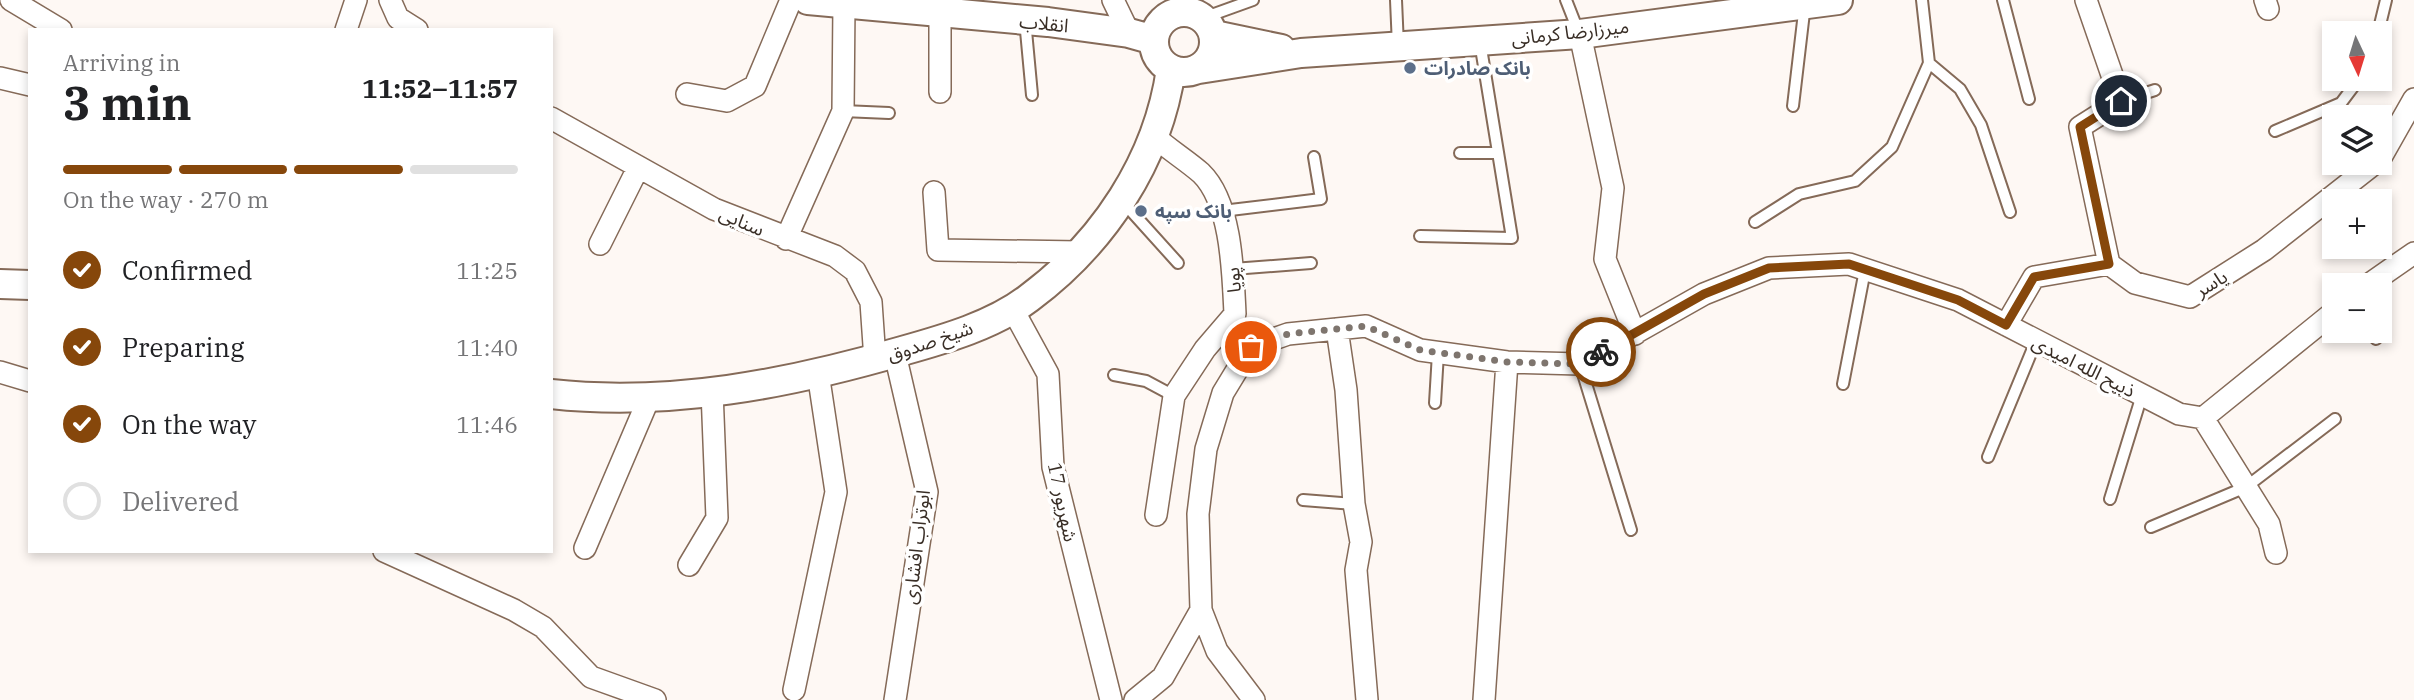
<!DOCTYPE html>
<meta charset="utf-8">
<style>
:root{--surface:#fff;--page:#f2f2f2;--text:#202124;--muted:#757577;--line:#e0e0e0;--accent:#86470b}
body{margin:0;font-family:"IBM Plex Serif","Noto Sans Arabic",serif;background:var(--page);color:var(--text);height:100vh;display:flex;flex-direction:column;font-size:26px;white-space:nowrap}
*{box-sizing:border-box;margin:0}
p{font-size:23px;color:var(--muted)}
.icon{flex:none;width:38px;height:38px;fill:none;stroke:currentColor;stroke-width:2;stroke-linecap:round;stroke-linejoin:round}
.map{position:relative;flex:1;overflow:hidden}
.side{position:absolute;left:28px;top:28px;width:525px;height:525px;display:flex;flex-direction:column;background:var(--surface);border-radius:0px;box-shadow:0 4px 10px #0003}
.side>*{flex:none}
.needle{width:46px;rotate:176deg}
.controls{position:absolute;left:2322px;top:21px;display:grid;gap:14px}
.controls a{display:grid;place-items:center;width:70px;height:70px;border-radius:0px;background:var(--surface);box-shadow:0 4px 10px #0003;font-size:35px}
.pin{position:absolute;display:grid;place-items:center;width:60px;height:60px;color:#fff;margin:-30px;border:4px solid #fff;border-radius:50%;box-shadow:0 2px 7px #0007}
.courier{position:absolute;display:grid;place-items:center;width:70px;height:70px;margin:-35px;border:5px solid #86470b;border-radius:50%;background:#fff;color:#222;box-shadow:0 2px 9px #0007}
.headline em{font-style:normal;font-weight:700}
.headline div{display:flex;flex-direction:column-reverse}
.headline{display:flex;align-items:center;justify-content:space-between;height:119px;padding:0 35px}
h1{font-size:46px;font-weight:700;line-height:52px}
.bar{display:grid;grid-template-columns:repeat(4,1fr);gap:10px 7px;align-content:center;height:84px;padding:0 35px}
.bar i{height:9px;border-radius:5px;background:var(--line)}
.bar .on{background:var(--accent)}
.bar p{grid-column:span 4}
ol{padding:0 35px;list-style:none}
li{display:flex;align-items:center;gap:21px;height:77px}
li p{margin-inline-start:auto}
li .icon{padding:7px;border-radius:50%;background:var(--accent);color:#fff;stroke-width:4}
li:last-child{color:var(--muted)}
li i{width:38px;height:38px;border:4px solid var(--line);border-radius:50%}
.map>svg:first-child{display:block}
.lines{fill:none;stroke-linecap:round;stroke-linejoin:round}
.service-casing{stroke:#856a58;stroke-width:14}
.minor-casing{stroke:#856a58;stroke-width:24}
.secondary-casing{stroke:#856a58;stroke-width:32}
.service{stroke:#fff;stroke-width:10}
.minor{stroke:#fff;stroke-width:21}
.secondary{stroke:#fff;stroke-width:28}
.done{stroke:#7e756e;stroke-width:7;stroke-dasharray:0 12.6}
.route{stroke:#86470b;stroke-width:9}
.service-dot{fill:#5c6f8a;stroke:#fff;stroke-width:2.5}
.labels{text-anchor:middle;stroke-width:7;stroke-linejoin:round;paint-order:stroke}
.street-label{font-size:19px;fill:#392e26;stroke:#fff}
.service-label{font-size:19px;font-weight:bold;fill:#4e5e75;stroke:#fff;text-anchor:start}
</style>
<div class="map">
<svg width="2414" height="700" viewBox="0 0 2414 700">
<rect width="100%" height="100%" fill="#fef8f4"/>
<g class="lines">
<defs>
<path id="service" d="M1396,0l2,46
M1566,0l13,33
M2003,0l26,99
M1203,18l50,-18
M1025,20l7,75
M2378,33l8,-33
M1929,63l31,26 21,36 29,87
M2121,101l34,-11
M1793,106l12,-102
M843,111l46,2
M2275,131l66,-28 18,-24
M1460,153h38
M1123,202l55,61
M1222,211l99,-12 -7,-42
M1755,222l44,-28 56,-13 37,-34 37,-84 -7,-63
M1420,236l92,2 -32,-196
M1233,269l78,-6
M2370,331l6,8
M1580,364l51,166
M1114,375l32,6 28,15
M1843,384l22,-114
M1435,403l3,-50
M1988,457l48,-116
M2110,499l32,-104
M1303,500l51,4
M2151,527l95,-40 89,-68"/>
<path id="minor" d="M11,0l50,30
M390,0l8,18 19,12
M1113,0l16,33
M2086,0l35,101 -41,26 29,137
M2265,0l3,9
M346,30l10,-30
M1580,34l33,154 -8,71 30,75
M0,78l30,7
M940,92v-80
M687,94l40,7 28,-15 36,-86
M551,118l163,91 121,47 20,15 16,31 4,58
M1154,136c14,13 32,24 47,37 31,30 32,101 34,141l-30,35 -31,47 -18,119
M2380,159l34,-60
M934,192l4,58 142,2
M786,239l57,-128 1,-107
M600,244l38,-76
M2368,285l46,-32
M1012,308l36,66 5,93 58,233
M2006,325l28,-48 75,-13 26,19 55,14 74,-47 111,-87
M1337,329l9,61 8,114 7,38 -5,28 11,130
M895,354l32,138 -32,208
M0,372l30,9
M2203,418l66,106 7,29
M585,548l64,-150
M384,551l130,59 29,17 48,50 64,23
M689,565l28,-47 -5,-127
M1201,610l16,41 37,49
M794,690l42,-198 -18,-119
M1135,700l28,-23 38,-67 -3,-96 8,-65 17,-56 28,-46 37,-13 78,-8 54,24 87,12 73,2 124,-70 65,-26 80,-4 109,36 221,114 24,4 131,-106
M1484,700l23,-338"/>
<path id="secondary" d="M808,0l240,22 81,11 25,7
M1154 42a30 30 0 1 1 60 0a30 30 0 1 1-60 0Z
M1214,35l67,14
M1199,69l102,-16 279,-19 258,-34
M0,284l30,1
M551,394c118,13 238,-10 351,-43 43,-12 92,-26 127,-53 74,-55 129,-137 142,-229"/>
</defs>
<use href="#service" class="service-casing"/>
<use href="#minor" class="minor-casing"/>
<use href="#secondary" class="secondary-casing"/>
<use href="#service" class="service"/>
<use href="#minor" class="minor"/>
<use href="#secondary" class="secondary"/>
</g>
<g class="lines">
<path class="done" d="M1251,347l37,-13 78,-8 54,24 87,12 73,2 21,-12"/>
<path class="route" d="M1601,352l103,-58 65,-26 80,-4 109,36 48,25 28,-48 75,-13 -29,-137 41,-26"/>
</g>
<g class="service-dot">
<circle cx="1410" cy="68" r="7"/>
<circle cx="1141" cy="211" r="7"/>
</g>
<g class="labels">
<g class="street-label">
<text transform="translate(1044 23) rotate(6)" y="7">انقلاب</text>
<text transform="translate(1570 32) rotate(-6)" y="7">میرزارضا کرمانی</text>
<text transform="translate(742 221) rotate(23)" y="7">سنایی</text>
<text transform="translate(1233 280) rotate(-95)" y="7">پویا</text>
<text transform="translate(2211 283) rotate(-31)" y="7">یاسر</text>
<text transform="translate(930 341) rotate(-19)" y="7">شیخ صدوق</text>
<text transform="translate(2084 366) rotate(27)" y="7">ذبیح الله امیدی</text>
<text transform="translate(1063 502) rotate(78)" y="7">17 شهریور</text>
<text transform="translate(916 547) rotate(-83)" y="7">ابوتراب افشاری</text>
</g>
<g class="service-label">
<text x="1424" y="75">بانک صادرات</text>
<text x="1155" y="218">بانک سپه</text>
</g>
</g>
</svg>
<div class="controls">
<a><svg class="needle" viewBox="-14 -14 28 28"><path d="M0-13l5 13h-10z" fill="#e53935"/><path d="M0 13l5-13h-10z" fill="#757577"/></svg></a>
<a><svg class="icon" aria-label="layers" viewBox="0 0 24 24"><path d="M12 4l9 5-9 5-9-5zM3 14l9 5 9-5"/></svg></a>
<a>+</a>
<a>−</a>
</div>
<div class="pin" style="left:1251px;top:347px;background:#ea580c"><svg class="icon" aria-label="bag" viewBox="0 0 24 24"><path d="M5 8h14l-1 12H6zM9 8a3 3 0 0 1 6 0"/></svg></div>
<div class="pin" style="left:2121px;top:101px;background:#1f2937"><svg class="icon" aria-label="home" viewBox="0 0 24 24"><path d="M3 11l9-7 9 7M6 9v11h12V9"/></svg></div>
<div class="courier" style="left:1601px;top:352px"><svg class="icon" aria-label="bike" viewBox="0 0 24 24"><circle cx="6" cy="16" r="4"/><circle cx="18" cy="16" r="4"/><path d="M6 16l4-8h5l3 8M10 8l3 8H6M13 5h3"/></svg></div>
<section class="side">
<div class="headline"><div><h1>3 min</h1><p>Arriving in</p></div><em>11:52–11:57</em></div>
<div class="bar"><i class="on"></i><i class="on"></i><i class="on"></i><i></i><p>On the way · 270 m</p></div>
<ol>
<li><svg class="icon" aria-label="check" viewBox="0 0 24 24"><path d="M5 12l5 5 9-10"/></svg>Confirmed<p>11:25</p></li>
<li><svg class="icon" aria-label="check" viewBox="0 0 24 24"><path d="M5 12l5 5 9-10"/></svg>Preparing<p>11:40</p></li>
<li><svg class="icon" aria-label="check" viewBox="0 0 24 24"><path d="M5 12l5 5 9-10"/></svg>On the way<p>11:46</p></li>
<li><i></i>Delivered</li>
</ol>
</section>
</div>
